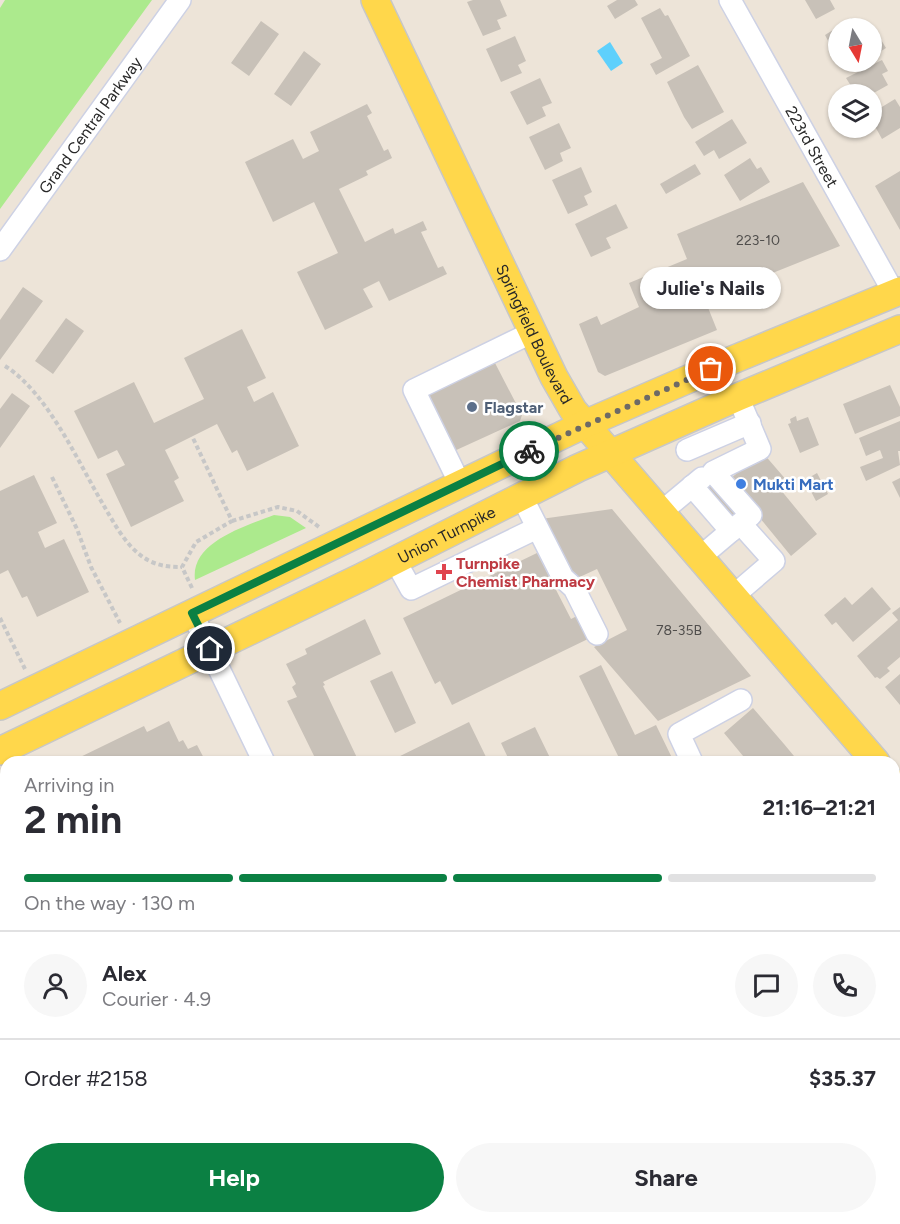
<!DOCTYPE html>
<meta charset="utf-8">
<style>
:root{--surface:#fff;--page:#f7f7f7;--text:#2b2b33;--muted:#7c7c81;--line:#e1e1e2;--accent:#0b8043}
body{margin:0;font-family:Figtree,sans-serif;background:var(--page);color:var(--text);height:100vh;display:flex;flex-direction:column;font-size:22px;white-space:nowrap}
*{box-sizing:border-box;margin:0}
p{font-size:20px;color:var(--muted)}
.icon{flex:none;width:33px;height:33px;fill:none;stroke:currentColor;stroke-width:2;stroke-linecap:round;stroke-linejoin:round}
.map{position:relative;flex:1;overflow:hidden}
.drawer{position:absolute;left:0px;top:756px;width:900px;height:468px;display:flex;flex-direction:column;background:var(--surface);border-radius:18px 18px 0 0;box-shadow:0 2px 4px #0004}
.drawer>*{flex:none}
.needle{width:39px;rotate:170deg}
.tools{position:absolute;left:828px;top:18px;display:grid;gap:12px}
.tools a{display:grid;place-items:center;width:54px;height:54px;border-radius:50%;background:var(--surface);box-shadow:0 2px 4px #0004;font-size:30px}
.pin{position:absolute;display:grid;place-items:center;width:51px;height:51px;color:#fff;margin:-26px;border:3px solid #fff;border-radius:50%;box-shadow:0 2px 6px #0007}
.courier{position:absolute;display:grid;place-items:center;width:60px;height:60px;margin:-30px;border:4px solid #0b8043;border-radius:50%;background:#fff;color:#222;box-shadow:0 2px 8px #0007}
.bubble{position:absolute;height:42px;border-radius:21px;background:var(--surface);box-shadow:0 2px 4px #0004;font-size:20px;font-weight:700;line-height:42px;text-align:center}
.headline em{font-style:normal;font-weight:700}
.headline div{display:flex;flex-direction:column-reverse}
.headline{display:flex;align-items:center;justify-content:space-between;height:102px;padding:0 24px}
h1{font-size:39px;font-weight:700;line-height:45px}
.bar{display:grid;grid-template-columns:repeat(4,1fr);gap:9px 6px;align-content:center;height:72px;padding:0 24px}
.bar i{height:8px;border-radius:4px;background:var(--line)}
.bar .current{background:var(--accent)}
.bar p{grid-column:span 4}
.line{display:flex;align-items:center;gap:15px;padding:0 24px;border-top:2px solid var(--line)}
.line div{flex:1}
.round{display:grid;place-items:center;flex:none;width:63px;height:63px;border-radius:32px;background:var(--page)}
.button{display:flex;gap:12px;margin-top:auto;padding:12px 24px}
.button a{flex:1;height:69px;border-radius:36px;background:var(--accent);color:#fff;font-size:24px;font-weight:700;line-height:69px;text-align:center}
.button a+a{background:var(--page);color:var(--text)}
.map>svg:first-child{display:block}
.green{fill:#acea8d}
.water{fill:#5ed0fc}
.building{fill:#c8c1b8}
.lines{fill:none;stroke-linecap:round;stroke-linejoin:round}
.minor-casing{stroke:#cdd1e4;stroke-width:24}
.major-casing{stroke:#c7c7c7;stroke-width:30}
.path{stroke:#c7c7c7;stroke-width:4;stroke-dasharray:4.5 3;stroke-linecap:butt}
.minor{stroke:#fff;stroke-width:21}
.major{stroke:#ffd74b;stroke-width:27}
.done{stroke:#6d6a66;stroke-width:6;stroke-dasharray:0 10.8}
.route{stroke:#0b8043;stroke-width:8}
.service-dot{fill:#5c6f8a;stroke:#fff;stroke-width:2}
.shop-dot{fill:#3f7fe0;stroke:#fff;stroke-width:2}
.health-dot{fill:#e0444e;stroke:#fff;stroke-width:2}
.labels{text-anchor:middle;stroke-width:5;stroke-linejoin:round;paint-order:stroke}
.number-label{font-size:14px;fill:#504e4c}
.street-label{font-size:16px;fill:#282828;stroke:#fff}
.service-label{font-size:16px;font-weight:bold;fill:#4e5e75;stroke:#fff;text-anchor:start}
.shop-label{font-size:16px;font-weight:bold;fill:#366cbe;stroke:#fff;text-anchor:start}
.health-label{font-size:16px;font-weight:bold;fill:#be3a42;stroke:#fff;text-anchor:start}
</style>
<div class="map">
<svg width="900" height="1224" viewBox="0 0 900 1224">
<rect width="100%" height="100%" fill="#ede4d8"/>
<path class="green" d="M5,0h147l-152,209v-201z
M274,515l16,2 16,11 -111,52c-5,-38 51,-54 79,-65z"/>
<path class="water" d="M610,42l13,21 -12,8 -14,-20z"/>
<path class="building" d="M473,0h27l7,16 -10,4 4,9 -18,7 -16,-34z
M617,0h18l3,5 -23,14 -8,-13z
M805,0h25l5,9 -19,10z
M660,8l5,8 3,-1 22,41 -34,19 -6,-11 12,-6 -21,-40z
M852,18l6,10h-20v32l-13,-25z
M261,21l18,13 -30,42 -18,-13z
M515,36l11,25 -8,4 4,8 -21,9 -15,-33z
M880,38l6,10 -11,7 -3,-6v-6z
M304,51l17,13 -30,42 -17,-12z
M882,60l6,11 -6,3 6,11 -16,9h-16l-10,-16z
M839,62h13l-10,5z
M698,65l26,47 -32,17 -8,-12 -17,-35z
M540,78l12,25 -10,4 4,9 -19,9 -17,-33z
M895,99l5,8v21l-18,11 -10,-18v-8z
M367,104l5,9 -5,3 17,35 4,-2 4,9 -26,13 2,4 -29,14 26,53 28,-14 2,6 28,-13 4,9 -6,2 17,36 5,-2 4,8 -58,27 -10,-20 -16,8 10,18 -48,23 -28,-58 41,-19 -24,-51 -41,20 -28,-60 48,-23 10,20 16,-8 -9,-19z
M732,119l15,24 -28,16 -5,-9 -10,6 -9,-14z
M559,123l12,25 -11,5 3,8 -18,9 -16,-33z
M750,158l7,11 4,-2 9,15 -30,19 -16,-26z
M695,164l6,10 -35,20 -6,-10z
M581,167l11,25 -8,4 4,9 -20,9 -16,-34z
M900,171v59l-25,-44z
M803,182l37,64 -135,54 12,30 -112,46 -7,-4 -19,-48 18,-8 4,9 38,-18 -10,-24 58,-24 -10,-25z
M616,204l12,24 -22,10 5,10 -20,9 -16,-33z
M23,287l20,14 -43,59v-40z
M66,318l18,13 -31,43 -18,-13z
M242,329l24,49 -19,9 7,15 19,-10 26,54 -52,25 -10,-21 -5,3 -15,-29 -52,26 14,28 -5,3 10,20 -53,26 -25,-53 19,-9 -8,-15 -19,9 -24,-48 60,-29 20,41 50,-24 -20,-41z
M492,361l3,2 27,52 -2,6 -68,31 -28,-58z
M890,385l10,22v9l-45,18 -12,-30z
M12,393l18,13 -30,42v-39z
M796,416l1,5 11,-4 11,28 -19,8 -12,-29 3,-1 -1,-4z
M900,421v30h-2l2,14 -34,16 -6,-14 23,-9 -3,-8 -14,6 -7,-18z
M763,453l25,29 -8,7 37,45 -26,22 -62,-76 7,-6v-9z
M817,473l11,21 -12,7 -11,-21z
M34,475l23,48 -19,9 7,16 19,-9 25,53 -52,25 -10,-21 -5,2 -14,-28 -8,4v-83z
M713,478l31,35 -16,13 -29,-35z
M900,478v20l-8,-16z
M612,509l139,167 -93,45 -64,-74 33,-17 -30,-61 -26,12 -30,-62z
M537,553l34,66 8,-4 11,23 -138,67 -12,-24 -5,3 -32,-66z
M872,587l19,22 -38,33 -17,-20 -4,3 -8,-10 21,-18 7,8z
M900,607v50l-13,11 3,3 -10,8 -3,-2 -2,1 -18,-22 41,-36 -6,-7z
M365,619l16,35 -58,28 2,3 -2,1 36,76h-42l-30,-61 10,-4 -5,-10 4,-3 -10,-20 21,-10 -2,-5z
M601,665l34,70 21,-10 18,37h-53l-42,-86z
M392,671l24,52 -21,10 -25,-52z
M900,674v31l-15,-18z
M753,708l31,36 15,18h-51l-24,-29z
M169,721l10,21 4,-2 5,9 9,-4 9,17h-136l74,-36 3,6z
M469,722l17,35 -10,5h-88z
M535,727l17,35h-42l-9,-19z
M6,794v42l-6,3v-43z
M0,869l6,12v7l-6,3z
M894,882l5,5 1,-1v52l-6,-7z
M6,915v52l-6,-12v-37z
M900,959v17l-6,-7v-5z
M6,1011v43l-6,3v-43z
M900,1123v42l-6,2v-42z
M6,1134v43l-6,3v-43z
M900,1196v26l-5,2h-62l14,-6h47v-20z
M329,1218h77l6,6h-89z
M533,1218h39v6h-39z
M672,1218h93l-1,6 -92,-2z"/>
<g class="lines">
<defs>
<g id="minor">
<path id="s1" d="M730,0l164,293"/>
<path id="s2" d="M0,250l180,-250"/>
<path d="M687,450l63,-27"/>
<path d="M460,484l-46,-94 119,-58"/>
<path d="M692,486l39,45 -32,27"/>
<path d="M522,497l41,81 11,10 23,46"/>
<path d="M660,513l42,-35"/>
<path d="M731,531l20,-16 -38,-43 47,-23 -22,-52"/>
<path d="M395,560l16,29 126,-61"/>
<path d="M732,597l42,-36 -33,-37"/>
<path d="M192,613l72,149"/>
<path d="M692,762l-13,-28 62,-34"/>
<path d="M894,1051l6,1"/>
<path d="M242,1224l5,-6"/>
</g>
<g id="major">
<path id="s3" d="M375,0l179,377 19,33 303,352"/>
<path d="M0,706l585,-282 145,-63 170,-70"/>
<path id="s4" d="M0,751l362,-174 216,-109 160,-71 162,-68"/>
<path d="M894,783l6,7"/>
</g>
</defs>
<use href="#minor" class="minor-casing"/>
<use href="#major" class="major-casing"/>
<path class="path" d="M5,366c43,27 73,96 99,140 10,17 20,36 35,48 13,11 27,13 43,13
M52,477l25,52 14,38 29,56
M232,521l46,-14 19,4 22,16
M192,588l-10,-21 14,-25 36,-21 -40,-85
M0,618l25,51"/>
<use href="#minor" class="minor"/>
<use href="#major" class="major"/>
</g>
<g class="lines">
<path class="done" d="M529,451l182,-82"/>
<path class="route" d="M210,649l-18,-36 337,-162"/>
</g>
<circle class="service-dot" cx="472" cy="407" r="6"/>
<circle class="shop-dot" cx="741" cy="484" r="6"/>
<path class="health-dot" d="M441 563h6v6h6v6h-6v6h-6v-6h-6v-6h6z"/>
<g class="labels">
<g class="number-label">
<text x="758" y="245">223-10</text>
<text x="679" y="635">78-35B</text>
</g>
<g class="street-label">
<text dy="6" stroke="none"><textPath href="#s2" startOffset="154">Grand Central Parkway</textPath></text>
<text dy="6" stroke="none"><textPath href="#s1" startOffset="168">223rd Street</textPath></text>
<text dy="6" stroke="none"><textPath href="#s3" startOffset="370">Springfield Boulevard</textPath></text>
<text dy="6" stroke="none"><textPath href="#s4" startOffset="496">Union Turnpike</textPath></text>
</g>
<g class="service-label">
<text x="484" y="413">Flagstar</text>
</g>
<g class="shop-label">
<text x="753" y="490">Mukti Mart</text>
</g>
<g class="health-label">
<text x="456" y="569">Turnpike<tspan x="456" dy="18">Chemist Pharmacy</tspan></text>
</g>
</g>
</svg>
<div class="tools">
<a><svg class="needle" viewBox="-14 -14 28 28"><path d="M0-13l5 13h-10z" fill="#e53935"/><path d="M0 13l5-13h-10z" fill="#7c7c81"/></svg></a>
<a><svg class="icon" aria-label="layers" viewBox="0 0 24 24"><path d="M12 4l9 5-9 5-9-5zM3 14l9 5 9-5"/></svg></a>
</div>
<div class="pin" style="left:711px;top:369px;background:#ea580c"><svg class="icon" aria-label="bag" viewBox="0 0 24 24"><path d="M5 8h14l-1 12H6zM9 8a3 3 0 0 1 6 0"/></svg></div>
<div class="pin" style="left:210px;top:649px;background:#1f2937"><svg class="icon" aria-label="home" viewBox="0 0 24 24"><path d="M3 11l9-7 9 7M6 9v11h12V9"/></svg></div>
<div class="courier" style="left:529px;top:451px"><svg class="icon" aria-label="bike" viewBox="0 0 24 24"><circle cx="6" cy="16" r="4"/><circle cx="18" cy="16" r="4"/><path d="M6 16l4-8h5l3 8M10 8l3 8H6M13 5h3"/></svg></div>
<div class="bubble" style="left:640px;top:267px;width:141px">Julie's Nails</div>
<section class="drawer">
<div class="headline"><div><h1>2 min</h1><p>Arriving in</p></div><em>21:16–21:21</em></div>
<div class="bar"><i class="current"></i><i class="current"></i><i class="current"></i><i></i><p>On the way · 130 m</p></div>
<div class="line" style="height:108px"><a class="round"><svg class="icon" aria-label="person" viewBox="0 0 24 24"><circle cx="12" cy="8" r="4"/><path d="M4 21q1-7 8-7t8 7"/></svg></a><div><b>Alex</b><p>Courier · 4.9</p></div><a class="round"><svg class="icon" aria-label="chat" viewBox="0 0 24 24"><path d="M4 5h16v11H9l-5 4z"/></svg></a><a class="round"><svg class="icon" aria-label="phone" viewBox="0 0 24 24"><path d="M5 4h4l2 5-3 2q2 4 5 5l2-3 5 2v4C11 20 4 13 5 4z"/></svg></a></div>
<div class="line" style="height:78px"><div>Order #2158</div><b>$35.37</b></div>
<div class="button"><a>Help</a><a>Share</a></div>
</section>
</div>
